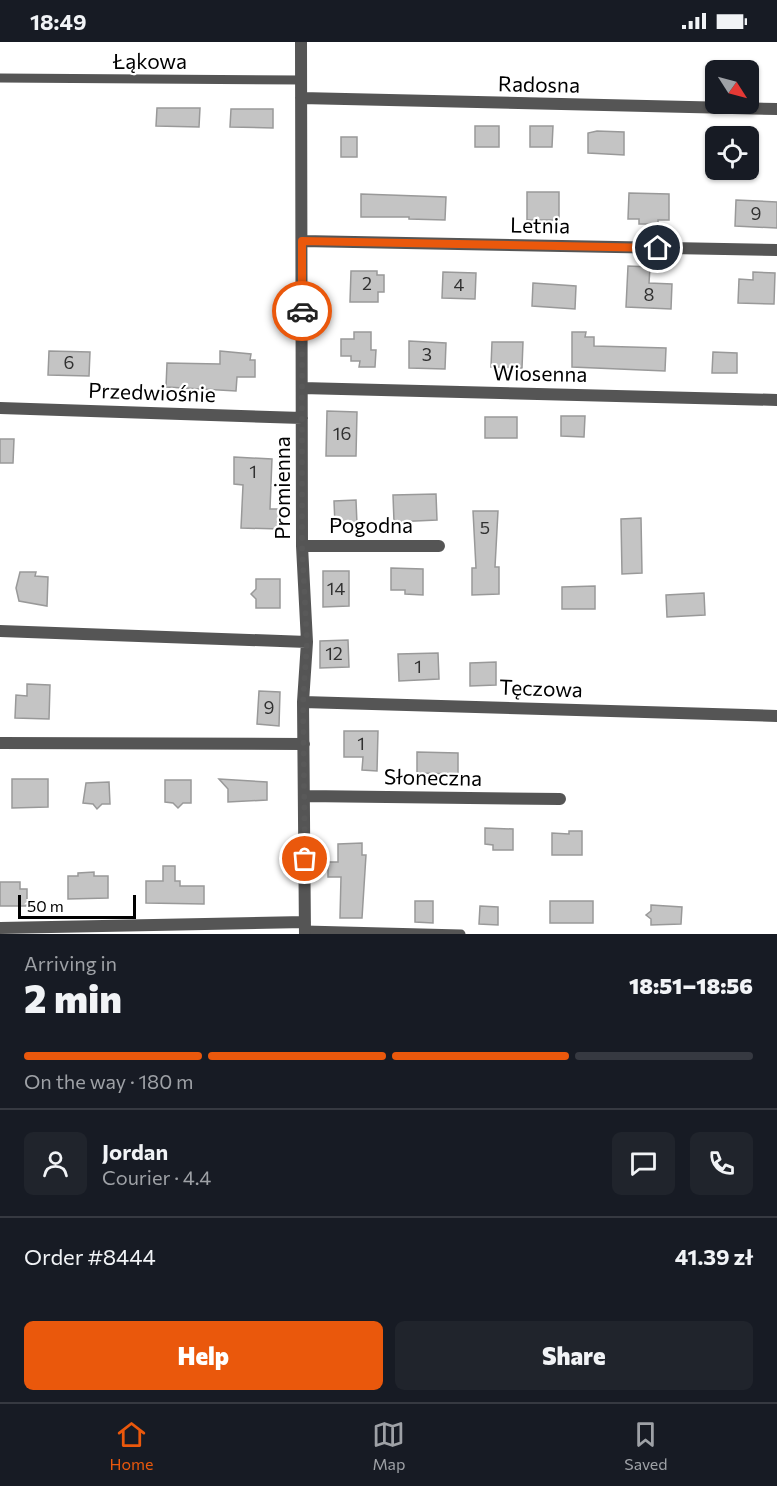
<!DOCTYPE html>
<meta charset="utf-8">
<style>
:root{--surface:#171b24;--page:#20242c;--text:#f1f3f6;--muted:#9ea1a6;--line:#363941;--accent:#ea580c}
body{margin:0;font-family:Commissioner,sans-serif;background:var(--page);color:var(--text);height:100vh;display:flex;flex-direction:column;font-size:22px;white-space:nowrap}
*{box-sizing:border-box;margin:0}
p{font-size:20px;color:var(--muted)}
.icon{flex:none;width:33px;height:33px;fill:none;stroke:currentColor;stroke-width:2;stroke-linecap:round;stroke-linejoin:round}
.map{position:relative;height:892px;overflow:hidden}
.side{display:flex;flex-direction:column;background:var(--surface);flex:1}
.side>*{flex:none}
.needle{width:39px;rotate:126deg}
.buttons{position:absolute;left:705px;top:18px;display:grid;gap:12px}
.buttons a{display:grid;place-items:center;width:54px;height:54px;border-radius:9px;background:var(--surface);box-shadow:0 2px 4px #0004;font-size:30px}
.scale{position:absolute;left:18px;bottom:15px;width:118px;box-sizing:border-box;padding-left:6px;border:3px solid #000;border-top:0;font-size:16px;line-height:21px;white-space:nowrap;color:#000;-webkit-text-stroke:4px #fff;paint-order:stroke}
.pin{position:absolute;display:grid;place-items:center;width:51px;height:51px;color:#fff;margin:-26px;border:3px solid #fff;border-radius:50%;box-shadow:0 2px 6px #0007}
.courier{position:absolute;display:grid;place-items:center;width:60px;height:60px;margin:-30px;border:4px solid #ea580c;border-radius:50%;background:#fff;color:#222;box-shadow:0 2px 8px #0007}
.summary em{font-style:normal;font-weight:800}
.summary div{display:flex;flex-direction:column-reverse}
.summary{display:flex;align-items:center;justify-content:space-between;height:102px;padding:0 24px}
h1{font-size:39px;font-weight:800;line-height:45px}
.bar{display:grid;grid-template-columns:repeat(4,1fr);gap:9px 6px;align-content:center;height:72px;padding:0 24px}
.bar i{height:8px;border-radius:4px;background:var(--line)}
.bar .on{background:var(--accent)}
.bar p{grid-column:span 4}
.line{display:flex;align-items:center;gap:15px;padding:0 24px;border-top:2px solid var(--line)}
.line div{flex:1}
.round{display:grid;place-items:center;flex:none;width:63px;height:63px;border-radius:9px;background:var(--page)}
.cta{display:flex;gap:12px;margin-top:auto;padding:12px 24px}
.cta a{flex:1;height:69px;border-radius:9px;background:var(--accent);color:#fff;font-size:24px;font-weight:800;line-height:69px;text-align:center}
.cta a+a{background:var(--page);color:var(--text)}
.status{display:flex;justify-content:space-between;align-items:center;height:42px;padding:0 30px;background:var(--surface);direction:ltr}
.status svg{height:16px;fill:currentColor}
.tabs{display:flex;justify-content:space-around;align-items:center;height:84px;border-top:2px solid var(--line);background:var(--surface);font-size:16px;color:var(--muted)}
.tabs a{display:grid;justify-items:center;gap:3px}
.tabs .on{color:var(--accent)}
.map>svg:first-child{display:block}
.building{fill:#c4c4c4;stroke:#999;stroke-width:1.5}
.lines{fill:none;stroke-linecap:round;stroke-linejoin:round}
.lane{stroke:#555;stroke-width:9}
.street{stroke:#555;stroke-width:12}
.done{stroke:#595959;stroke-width:6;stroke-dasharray:0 10.8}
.route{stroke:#ea580c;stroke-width:8}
.labels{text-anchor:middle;stroke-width:4.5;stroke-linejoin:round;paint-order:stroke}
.number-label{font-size:18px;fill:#313131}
.street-label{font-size:21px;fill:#000;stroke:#fff}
</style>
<div class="status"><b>18:49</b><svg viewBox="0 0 49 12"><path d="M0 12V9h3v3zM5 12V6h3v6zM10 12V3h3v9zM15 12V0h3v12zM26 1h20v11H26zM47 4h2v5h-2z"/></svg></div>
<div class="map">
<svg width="777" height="892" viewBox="0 0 777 892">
<rect width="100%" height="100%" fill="#fff"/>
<path class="building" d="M157,66h43l-1,19 -43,-1z
M231,67h42v19l-43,-1z
M475,84h24v21h-24z
M530,84h23l-1,21h-22z
M597,89l27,1v23l-36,-2v-20z
M341,95h16v20h-16z
M527,150h32v28h-32z
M629,151l40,1v26h-11v4h-19v-5h-11z
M361,152l85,3 -1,23 -36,-1v-2h-48z
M736,158l41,2v26l-42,-2z
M628,224l22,1 -1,16 23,1 -1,25 -45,-2z
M351,229h26v4h7v17h-6v10h-28z
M443,230l33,1 -1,26 -33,-1z
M753,230l22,1 -1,31 -36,-1 1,-24 14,1z
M533,241l43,3 -1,23 -43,-3z
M354,290h17v18h5l-1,17h-16l1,-6h-9v-5h-10v-17h13z
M572,290h14l-1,5h9v9l72,2 -1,23 -93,-4z
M409,299l37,2 -1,26 -36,-1z
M492,300h31l-1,26 -31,-1z
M49,309l41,1 -1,24 -41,-1z
M220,309l31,3 -1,6h5v17h-18l-1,14 -70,-4 1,-24 53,1z
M713,310l24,1v20h-25z
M327,369l30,1 -1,44h-30z
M561,374h24l-1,21 -23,-1z
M485,375h32v21h-32z
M0,397h14l-1,24h-13z
M234,415l38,2 -2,50h11l-1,20 -39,-1 2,-43 -9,-1z
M436,452l1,26 -43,2 -1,-27z
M356,458l1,24 -22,1 -1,-24z
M473,469h25l-3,56h4v27l-27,1v-27h4z
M641,476l1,55 -20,1 -1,-55z
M391,526l32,1v26l-18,-1v-4h-14z
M323,529h26v35l-26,1z
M20,530h16l-1,4 13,1 -1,29 -28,-5 -3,-13z
M256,537h24v29h-24v-9l-5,-5 5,-5z
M595,544v23h-33v-22z
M704,551l1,22 -38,2 -1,-22z
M348,598l1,27 -29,1v-27z
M438,611l1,26 -40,2 -1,-27z
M496,620v23l-26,1v-23z
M27,642l23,1 -1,34 -34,-1 1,-23 11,1z
M259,649l21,1 -1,34 -22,-2z
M344,689h34l-1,40 -15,-1 1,-13h-19z
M417,710l41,1v21l-41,-1z
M12,737h36v28l-36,1z
M219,737l48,3v18l-39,2v-13z
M165,738h26v23h-8l-5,5 -5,-5 -8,-1z
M109,740l1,22h-8l-5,5 -4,-5 -10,-1 3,-20z
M485,786l28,1v21h-20v-5l-8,-1z
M569,789h13v24h-30v-22l17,1z
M362,801v12h4l-4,63h-22l1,-41h-13v-15h10v-18z
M163,824h12v15h5v5h24v18l-58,-1v-22h17z
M94,830v4h14v22l-40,1v-23h10v-3z
M0,840h20v7h7v17h-27z
M415,859h18v22l-18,-1z
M550,859h43v22h-43z
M651,863l31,2 -1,17 -30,1v-6l-5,-4 5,-4z
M480,864l18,1v18l-19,-1z"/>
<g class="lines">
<path class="lane" d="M0,36l301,2
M305,888l156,4"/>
<path class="street" d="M301,0l1,504 5,96 -4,60 2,232
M301,56l476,11
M302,199l475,9
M302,346l475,12
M0,366l302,10
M302,504h137
M0,589l307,11
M303,660l474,14
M0,701l304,1
M305,754l255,3
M0,886l305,-6"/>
</g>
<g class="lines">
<path class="done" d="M302,269v235l5,96 -4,60 2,157"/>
<path class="route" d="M302,269v-70l356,7"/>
</g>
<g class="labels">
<g class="number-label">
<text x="756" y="178">9</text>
<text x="367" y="248">2</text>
<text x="459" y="249">4</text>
<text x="649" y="259">8</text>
<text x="427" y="319">3</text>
<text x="69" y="327">6</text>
<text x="342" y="398">16</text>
<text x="253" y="436">1</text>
<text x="485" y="492">5</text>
<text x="336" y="553">14</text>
<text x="334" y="618">12</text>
<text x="418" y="631">1</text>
<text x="269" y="672">9</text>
<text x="361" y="708">1</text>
</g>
<g class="street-label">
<text x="150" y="27">Łąkowa</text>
<text transform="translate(539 43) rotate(1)" y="7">Radosna</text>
<text transform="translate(540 184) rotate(1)" y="7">Letnia</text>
<text transform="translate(540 332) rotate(1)" y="7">Wiosenna</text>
<text transform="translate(152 351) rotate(2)" y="7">Przedwiośnie</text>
<text transform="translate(283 446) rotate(-90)" y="7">Promienna</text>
<text x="371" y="491">Pogodna</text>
<text transform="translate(541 647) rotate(2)" y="7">Tęczowa</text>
<text transform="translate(433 736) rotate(1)" y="7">Słoneczna</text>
</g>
</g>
</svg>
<div class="buttons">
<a><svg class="needle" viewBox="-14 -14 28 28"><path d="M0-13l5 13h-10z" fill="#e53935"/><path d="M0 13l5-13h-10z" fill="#9ea1a6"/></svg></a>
<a><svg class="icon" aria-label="locate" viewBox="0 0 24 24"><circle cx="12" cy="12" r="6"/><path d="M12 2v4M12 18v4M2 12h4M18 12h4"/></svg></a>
</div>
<div class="scale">50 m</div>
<div class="pin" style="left:305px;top:817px;background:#ea580c"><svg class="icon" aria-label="bag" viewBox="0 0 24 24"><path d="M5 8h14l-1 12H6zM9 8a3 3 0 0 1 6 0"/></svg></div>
<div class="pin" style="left:658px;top:206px;background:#1f2937"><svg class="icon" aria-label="home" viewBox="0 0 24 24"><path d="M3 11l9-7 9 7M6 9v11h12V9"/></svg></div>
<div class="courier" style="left:302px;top:269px"><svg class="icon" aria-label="car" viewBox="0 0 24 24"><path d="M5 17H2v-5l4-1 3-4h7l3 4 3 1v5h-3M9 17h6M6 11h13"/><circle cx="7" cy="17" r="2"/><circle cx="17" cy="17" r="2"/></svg></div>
</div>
<section class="side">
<div class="summary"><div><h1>2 min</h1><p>Arriving in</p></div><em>18:51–18:56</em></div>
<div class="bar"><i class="on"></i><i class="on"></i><i class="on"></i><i></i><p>On the way · 180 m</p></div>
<div class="line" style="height:108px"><a class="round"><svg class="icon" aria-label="person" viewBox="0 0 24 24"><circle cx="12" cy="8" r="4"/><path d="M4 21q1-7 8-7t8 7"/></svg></a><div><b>Jordan</b><p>Courier · 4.4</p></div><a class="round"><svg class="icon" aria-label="chat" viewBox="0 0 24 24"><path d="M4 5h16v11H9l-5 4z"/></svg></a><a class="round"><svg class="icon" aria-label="phone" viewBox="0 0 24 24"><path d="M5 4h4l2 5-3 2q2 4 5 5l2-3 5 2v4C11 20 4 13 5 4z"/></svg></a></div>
<div class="line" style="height:78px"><div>Order #8444</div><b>41.39 zł</b></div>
<div class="cta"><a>Help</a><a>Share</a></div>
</section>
<nav class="tabs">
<a class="on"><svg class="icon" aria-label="home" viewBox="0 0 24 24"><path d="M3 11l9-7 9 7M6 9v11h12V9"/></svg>Home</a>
<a><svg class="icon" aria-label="map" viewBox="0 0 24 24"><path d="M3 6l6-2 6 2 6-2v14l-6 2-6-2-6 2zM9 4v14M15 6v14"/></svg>Map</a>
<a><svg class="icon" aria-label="saved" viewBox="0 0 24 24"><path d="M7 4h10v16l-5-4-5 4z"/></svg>Saved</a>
</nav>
